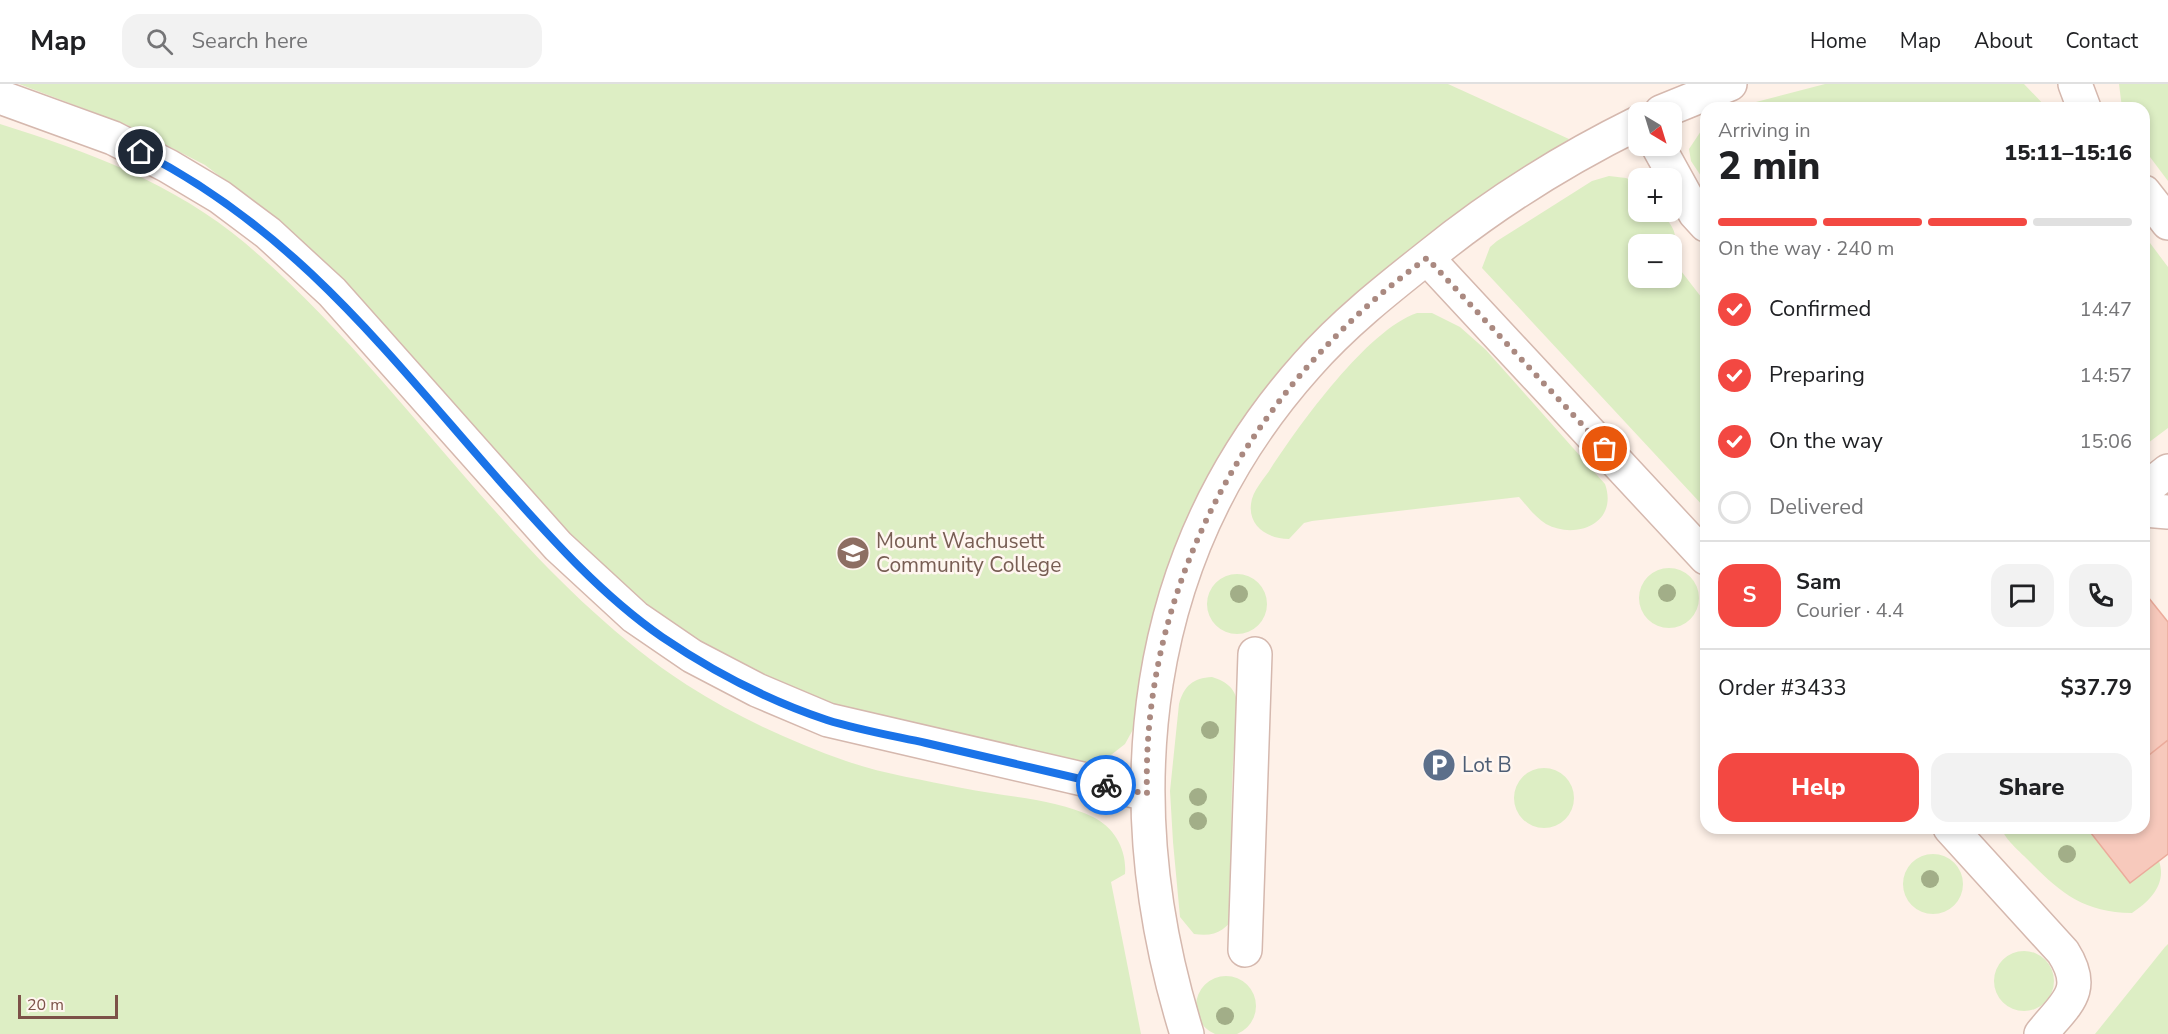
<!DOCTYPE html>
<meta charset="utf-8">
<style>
:root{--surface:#fff;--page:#f2f2f2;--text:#202124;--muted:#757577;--line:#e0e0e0;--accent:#f34842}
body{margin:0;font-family:"Nunito Sans",sans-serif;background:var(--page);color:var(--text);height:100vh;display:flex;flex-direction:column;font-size:22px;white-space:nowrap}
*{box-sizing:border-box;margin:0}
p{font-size:20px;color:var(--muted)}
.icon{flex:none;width:33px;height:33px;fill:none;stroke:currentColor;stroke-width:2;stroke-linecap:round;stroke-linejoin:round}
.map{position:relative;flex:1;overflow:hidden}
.drawer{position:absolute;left:1700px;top:18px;width:450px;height:732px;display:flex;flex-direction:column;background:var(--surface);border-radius:18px;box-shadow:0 3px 9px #0003}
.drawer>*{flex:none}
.needle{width:39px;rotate:142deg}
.tools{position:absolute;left:1628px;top:18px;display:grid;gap:12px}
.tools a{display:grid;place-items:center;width:54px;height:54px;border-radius:12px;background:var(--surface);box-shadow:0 3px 9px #0003;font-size:30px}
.scale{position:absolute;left:18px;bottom:15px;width:100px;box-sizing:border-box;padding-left:6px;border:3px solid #7c5148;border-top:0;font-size:16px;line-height:21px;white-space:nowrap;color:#7c5148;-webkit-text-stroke:4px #fff6f0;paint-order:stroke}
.pin{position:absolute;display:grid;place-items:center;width:51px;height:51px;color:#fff;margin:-26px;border:3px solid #fff;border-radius:50%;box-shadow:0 2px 6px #0007}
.courier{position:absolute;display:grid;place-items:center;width:60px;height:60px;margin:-30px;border:4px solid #1a73e8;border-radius:50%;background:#fff;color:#222;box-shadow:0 2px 8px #0007}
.headline em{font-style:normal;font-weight:800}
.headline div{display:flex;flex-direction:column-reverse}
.headline{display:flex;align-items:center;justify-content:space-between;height:102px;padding:0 18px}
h1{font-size:39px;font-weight:800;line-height:45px}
.bar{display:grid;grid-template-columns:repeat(4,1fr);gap:9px 6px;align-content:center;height:72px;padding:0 18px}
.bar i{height:8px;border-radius:4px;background:var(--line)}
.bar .on{background:var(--accent)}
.bar p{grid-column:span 4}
.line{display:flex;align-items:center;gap:15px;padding:0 18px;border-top:2px solid var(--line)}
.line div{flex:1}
.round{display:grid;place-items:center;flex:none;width:63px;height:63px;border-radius:18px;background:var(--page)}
ol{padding:0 18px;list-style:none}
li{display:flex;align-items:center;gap:18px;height:66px}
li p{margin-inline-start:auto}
li .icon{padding:6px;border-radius:50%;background:var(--accent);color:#fff;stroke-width:4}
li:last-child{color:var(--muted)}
li i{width:33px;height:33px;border:3px solid var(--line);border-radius:50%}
.action{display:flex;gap:12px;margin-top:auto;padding:12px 18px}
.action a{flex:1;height:69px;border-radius:18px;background:var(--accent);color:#fff;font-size:24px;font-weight:800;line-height:69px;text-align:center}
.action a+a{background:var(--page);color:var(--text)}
header{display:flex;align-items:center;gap:36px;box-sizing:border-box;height:84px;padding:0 30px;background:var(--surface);border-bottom:2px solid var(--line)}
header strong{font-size:28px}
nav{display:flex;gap:33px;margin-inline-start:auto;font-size:21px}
.search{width:420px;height:54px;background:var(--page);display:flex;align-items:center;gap:15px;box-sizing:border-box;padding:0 21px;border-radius:18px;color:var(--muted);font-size:22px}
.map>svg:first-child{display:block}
.green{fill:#ddeec4}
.building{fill:#f7c9bc;stroke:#ebab9b;stroke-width:1.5}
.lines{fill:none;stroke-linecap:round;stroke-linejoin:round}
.minor-casing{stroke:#d5b8ae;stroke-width:36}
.minor{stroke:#fff;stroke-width:33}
.tree{fill:#a2ae88}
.done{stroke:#aa8980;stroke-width:6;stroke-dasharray:0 10.8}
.route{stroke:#1a73e8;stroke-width:8}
.labels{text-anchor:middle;stroke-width:5;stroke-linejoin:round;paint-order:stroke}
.education-label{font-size:21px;fill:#785e54;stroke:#fff6f0;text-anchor:start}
.service-label{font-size:21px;fill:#4e5e75;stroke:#fff6f0;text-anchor:start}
</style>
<header>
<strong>Map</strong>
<div class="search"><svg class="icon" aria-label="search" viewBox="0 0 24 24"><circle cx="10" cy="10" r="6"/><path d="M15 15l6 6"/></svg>Search here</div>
<nav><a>Home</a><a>Map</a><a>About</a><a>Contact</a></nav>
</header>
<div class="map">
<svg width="2168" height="950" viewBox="0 0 2168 950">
<rect width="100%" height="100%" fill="#fef1e8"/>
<path class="green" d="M19,0h1429l121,55 -270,220 -134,236 -29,129 -11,20 -23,18 -21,7 -265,-66 -96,-48 -65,-44 -65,-57 -49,-51 -168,-191 -44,-45 -56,-50 -68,-52 -78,-40z
M1825,0h199l23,24h-314z
M2119,0h49v97l-24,-32v-41h-22z
M0,40c87,27 175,60 245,119 160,135 266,326 442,442 48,31 105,57 159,76 37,13 78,19 116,27 42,9 92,10 131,29 22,11 34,33 32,57l-14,8 30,152h-1141z
M1705,41v57l-14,-21 -2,-12z
M1609,92l17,2 12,5v29h23c10,13 20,22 10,39v-7h-33v34h33v-20l34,44v206l-223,-240 8,-21 7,-6 95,-60z
M2144,151l24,32v161l-24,18z
M1417,229h15l28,14 26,23 119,134c14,40 -30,56 -59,40 -11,-7 -19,-18 -27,-27l-207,24 -8,2 -15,16c-20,0 -41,-12 -38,-35 1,-13 14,-26 20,-36 29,-44 96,-138 146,-155z
M1639 514a30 30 0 1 1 60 0a30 30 0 1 1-60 0Z
M1207 520a30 30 0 1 1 60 0a30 30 0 1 1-60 0Z
M1212,593c16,5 24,12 26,29 -8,69 -9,138 -1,207 -12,18 -21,24 -43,21l-14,-17 -7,-75 -3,-51 9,-87c5,-18 14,-26 33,-27z
M1514 714a30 30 0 1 1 60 0a30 30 0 1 1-60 0Z
M2002,744h85l43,55 29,-22c8,23 -9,40 -27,52 -52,-1 -73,-22 -108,-57 -7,-7 -21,-19 -22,-28z
M1903 800a30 30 0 1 1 60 0a30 30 0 1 1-60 0Z
M2168,860v90h-73l70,-87z
M1994 897a30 30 0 1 1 60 0a30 30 0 1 1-60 0Z
M1196 922a30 30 0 1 1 60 0a30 30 0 1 1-60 0Z"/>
<path class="building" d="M2144,508l24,30v118l-24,19z
M2168,656v114l-38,29 -43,-55h57v-69z"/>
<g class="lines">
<defs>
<path id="minor" d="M2075,0l9,24
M0,13l113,41 55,28 52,31 48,36 64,59 226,254 77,71 57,39 65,34 71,30 319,74
M1661,28l69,-28
M1658,62l37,67 11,12
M2144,108l24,31
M1427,174l279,300
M2144,406l24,-19
M2144,426l24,2
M1950,744l113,124c25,39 3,51 -22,82
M1245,866l10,-296
M1187,950c-73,-235 -49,-480 120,-669 36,-41 79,-75 122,-109 65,-53 134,-96 209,-133"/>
</defs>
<use href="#minor" class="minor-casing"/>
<use href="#minor" class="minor"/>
</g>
<g class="tree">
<circle cx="1667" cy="509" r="9"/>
<circle cx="1239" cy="510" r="9"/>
<circle cx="1210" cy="646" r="9"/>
<circle cx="1198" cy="713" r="9"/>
<circle cx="1198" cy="737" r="9"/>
<circle cx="2067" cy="770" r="9"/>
<circle cx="1930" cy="795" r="9"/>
<circle cx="1225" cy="932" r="9"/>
</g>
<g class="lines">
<path class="done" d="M1106,701l41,9c-6,-214 109,-413 280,-536l178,191"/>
<path class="route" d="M141,68c154,78 246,201 358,328 50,56 101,114 163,157 50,34 108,64 165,83 32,10 67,16 99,23 60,14 120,28 180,42"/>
</g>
<defs>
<symbol id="university-disc" viewBox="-11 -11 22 22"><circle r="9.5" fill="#8d6e63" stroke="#fff6f0"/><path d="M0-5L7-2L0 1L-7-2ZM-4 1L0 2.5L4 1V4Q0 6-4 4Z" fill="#fff"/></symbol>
<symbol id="parking-disc" viewBox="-11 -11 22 22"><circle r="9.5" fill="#5c6f8a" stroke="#fff6f0"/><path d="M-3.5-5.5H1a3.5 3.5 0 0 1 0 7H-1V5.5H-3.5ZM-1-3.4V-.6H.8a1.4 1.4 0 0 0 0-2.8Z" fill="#fff"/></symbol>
</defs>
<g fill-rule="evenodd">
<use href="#university-disc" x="834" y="450" width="38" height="38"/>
<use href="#parking-disc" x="1420" y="662" width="38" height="38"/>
</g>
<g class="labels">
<g class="education-label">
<text x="876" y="464">Mount Wachusett<tspan x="876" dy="24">Community College</tspan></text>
</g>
<g class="service-label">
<text x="1462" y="688">Lot B</text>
</g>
</g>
</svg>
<div class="tools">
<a><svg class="needle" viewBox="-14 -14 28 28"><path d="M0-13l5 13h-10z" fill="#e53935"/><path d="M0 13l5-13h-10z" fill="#757577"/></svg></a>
<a>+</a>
<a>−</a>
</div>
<div class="scale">20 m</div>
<div class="pin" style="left:1605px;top:365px;background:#ea580c"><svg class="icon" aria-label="bag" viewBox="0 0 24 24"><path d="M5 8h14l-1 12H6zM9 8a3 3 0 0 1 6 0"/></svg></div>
<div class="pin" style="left:141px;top:68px;background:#1f2937"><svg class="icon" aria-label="home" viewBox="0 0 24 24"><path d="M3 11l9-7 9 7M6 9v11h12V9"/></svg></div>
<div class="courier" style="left:1106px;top:701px"><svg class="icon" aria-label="bike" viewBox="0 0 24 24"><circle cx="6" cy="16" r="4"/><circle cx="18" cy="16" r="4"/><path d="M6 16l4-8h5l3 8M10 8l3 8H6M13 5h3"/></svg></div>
<section class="drawer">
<div class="headline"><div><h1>2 min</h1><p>Arriving in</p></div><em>15:11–15:16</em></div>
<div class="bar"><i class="on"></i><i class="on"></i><i class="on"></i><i></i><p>On the way · 240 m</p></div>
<ol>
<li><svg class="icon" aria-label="check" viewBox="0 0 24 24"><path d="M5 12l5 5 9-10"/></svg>Confirmed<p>14:47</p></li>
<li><svg class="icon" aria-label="check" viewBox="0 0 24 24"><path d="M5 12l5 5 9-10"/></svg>Preparing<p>14:57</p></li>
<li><svg class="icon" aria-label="check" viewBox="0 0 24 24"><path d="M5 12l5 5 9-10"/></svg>On the way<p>15:06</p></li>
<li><i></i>Delivered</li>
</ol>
<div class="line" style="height:108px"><b class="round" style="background:var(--accent);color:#fff">S</b><div><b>Sam</b><p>Courier · 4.4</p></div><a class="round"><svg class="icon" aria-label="chat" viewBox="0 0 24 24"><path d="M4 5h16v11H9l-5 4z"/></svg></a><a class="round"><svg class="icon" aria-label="phone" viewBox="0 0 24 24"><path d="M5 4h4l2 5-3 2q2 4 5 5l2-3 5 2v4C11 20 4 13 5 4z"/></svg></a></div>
<div class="line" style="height:78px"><div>Order #3433</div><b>$37.79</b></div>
<div class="action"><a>Help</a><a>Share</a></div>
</section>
</div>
